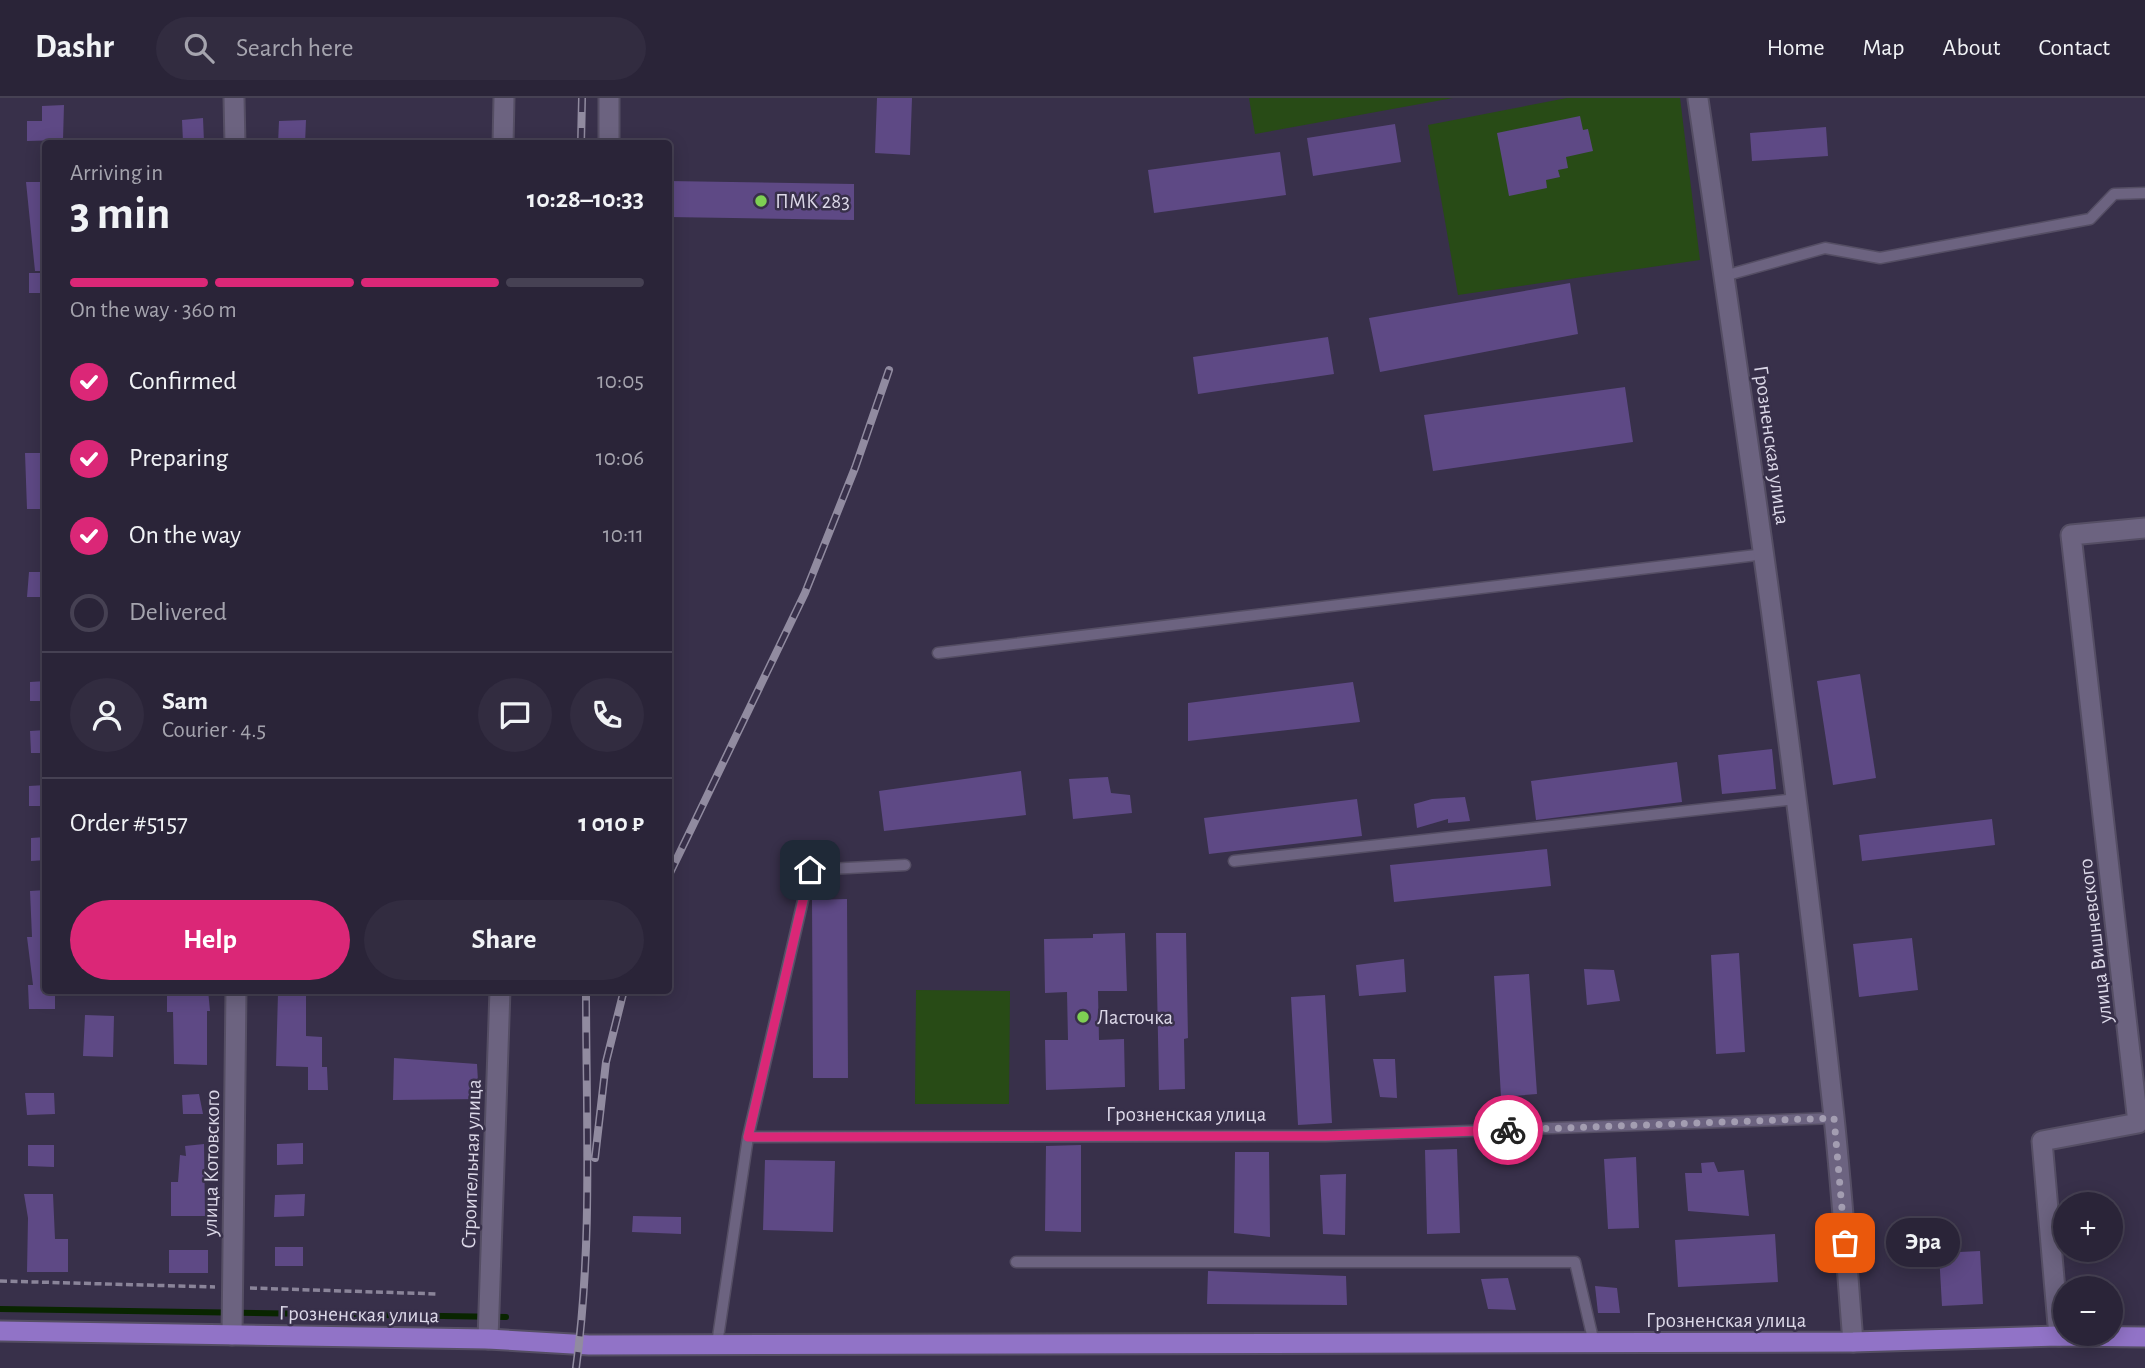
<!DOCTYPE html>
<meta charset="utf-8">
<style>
:root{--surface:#2a2438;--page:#322c40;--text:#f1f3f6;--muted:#a5a4ae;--line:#464153;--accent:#db2777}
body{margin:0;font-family:"Alegreya Sans",sans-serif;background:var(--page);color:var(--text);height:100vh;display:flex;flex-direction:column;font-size:26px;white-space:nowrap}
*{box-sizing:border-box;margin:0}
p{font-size:23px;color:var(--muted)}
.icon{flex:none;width:38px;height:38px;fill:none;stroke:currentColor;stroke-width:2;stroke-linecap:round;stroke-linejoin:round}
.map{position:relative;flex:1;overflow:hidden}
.drawer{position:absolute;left:42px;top:42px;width:630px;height:854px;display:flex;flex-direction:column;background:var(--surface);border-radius:7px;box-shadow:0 4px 18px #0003,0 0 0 2px var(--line)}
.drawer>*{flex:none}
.buttons{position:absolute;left:2053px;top:1094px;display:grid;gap:14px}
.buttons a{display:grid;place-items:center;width:70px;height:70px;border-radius:50%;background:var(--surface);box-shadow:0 4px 18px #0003,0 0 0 2px var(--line);font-size:35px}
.pin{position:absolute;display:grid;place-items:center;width:60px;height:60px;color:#fff;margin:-30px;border-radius:14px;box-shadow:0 4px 10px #0006}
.courier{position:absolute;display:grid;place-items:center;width:70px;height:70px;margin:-35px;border:5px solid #db2777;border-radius:50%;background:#fff;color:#222;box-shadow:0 2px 9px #0007}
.bubble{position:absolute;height:49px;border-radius:24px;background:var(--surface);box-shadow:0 4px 18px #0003,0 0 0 2px var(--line);font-size:23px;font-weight:700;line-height:49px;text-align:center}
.head em{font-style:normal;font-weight:700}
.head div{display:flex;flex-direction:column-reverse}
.head{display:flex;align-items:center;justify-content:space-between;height:119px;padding:0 28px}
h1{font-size:46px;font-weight:700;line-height:52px}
.bar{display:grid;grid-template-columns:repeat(4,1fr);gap:10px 7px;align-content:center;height:84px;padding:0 28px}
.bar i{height:9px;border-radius:5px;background:var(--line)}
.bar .active{background:var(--accent)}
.bar p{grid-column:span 4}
.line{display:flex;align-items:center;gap:18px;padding:0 28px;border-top:2px solid var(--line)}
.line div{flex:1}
.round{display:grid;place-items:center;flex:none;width:74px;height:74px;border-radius:37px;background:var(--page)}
ol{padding:0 28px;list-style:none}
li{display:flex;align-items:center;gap:21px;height:77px}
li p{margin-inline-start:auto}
li .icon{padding:7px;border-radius:50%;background:var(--accent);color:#fff;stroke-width:4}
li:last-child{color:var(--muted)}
li i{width:38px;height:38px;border:4px solid var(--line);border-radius:50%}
.action{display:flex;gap:14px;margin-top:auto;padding:14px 28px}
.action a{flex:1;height:80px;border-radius:42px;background:var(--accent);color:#fff;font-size:28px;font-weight:700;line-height:80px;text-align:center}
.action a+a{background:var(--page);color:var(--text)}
header{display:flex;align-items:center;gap:42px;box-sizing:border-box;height:98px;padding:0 35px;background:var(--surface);border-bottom:2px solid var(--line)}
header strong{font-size:33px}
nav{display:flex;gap:38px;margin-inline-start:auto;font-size:24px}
.search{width:490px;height:63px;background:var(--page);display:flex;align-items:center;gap:18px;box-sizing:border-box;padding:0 24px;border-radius:38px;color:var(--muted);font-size:26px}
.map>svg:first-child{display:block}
.green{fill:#284b16}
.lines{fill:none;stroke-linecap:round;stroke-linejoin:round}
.stream{stroke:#092500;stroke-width:6}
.building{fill:#5e4985}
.service-casing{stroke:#554e64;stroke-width:13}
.minor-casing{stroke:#554e64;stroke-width:23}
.tertiary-casing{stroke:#554e64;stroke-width:23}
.primary-casing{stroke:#554e64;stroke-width:23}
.path{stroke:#8a8499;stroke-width:3.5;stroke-dasharray:7 3.5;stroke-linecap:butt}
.service{stroke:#6c6380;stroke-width:10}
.minor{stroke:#6c6380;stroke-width:19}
.tertiary{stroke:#6c6380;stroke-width:19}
.primary{stroke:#9173c7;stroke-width:19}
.rail-casing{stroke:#918ba0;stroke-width:8}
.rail{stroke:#38304a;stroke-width:5;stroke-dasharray:16;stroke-linecap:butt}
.done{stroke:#a39db1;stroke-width:7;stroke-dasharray:0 12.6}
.route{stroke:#db2777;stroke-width:9}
.poi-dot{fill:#7ed053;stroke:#38304a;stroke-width:2.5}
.labels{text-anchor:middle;stroke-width:5;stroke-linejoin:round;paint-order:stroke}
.poi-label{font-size:21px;fill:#dcd8e8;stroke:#38304a;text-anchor:start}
.street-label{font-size:21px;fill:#dcd8e8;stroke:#38304a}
</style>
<header>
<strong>Dashr</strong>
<div class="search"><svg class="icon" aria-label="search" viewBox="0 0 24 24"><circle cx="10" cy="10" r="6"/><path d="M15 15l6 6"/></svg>Search here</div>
<nav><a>Home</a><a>Map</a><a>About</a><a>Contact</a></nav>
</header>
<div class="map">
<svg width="2145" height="1270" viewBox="0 0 2145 1270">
<rect width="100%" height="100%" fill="#38304a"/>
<path class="green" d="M1249,0h204l-198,36z
M1567,0h113l20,162 -242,35 -30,-170z
M916,892l94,1 -1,113h-94z"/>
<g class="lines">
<path class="stream" d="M0,1211l506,8"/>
</g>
<path class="building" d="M877,0h35l-2,57 -35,-2z
M64,7l-1,35 -36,1v-20h15v-15z
M1580,18l3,14 5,-1 5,22 -27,6 2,11 -10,2 2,7 -14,3 1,8 -38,8 -12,-63z
M203,20l1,24h-21l-1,-22z
M306,22l-1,24h-27l1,-23z
M1395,26l6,38 -88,14 -6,-38z
M1826,29l2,29 -76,5 -2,-28z
M1280,54l6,43 -132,18 -6,-43z
M668,83l186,3v36l-186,-3z
M26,84h20v89h-11z
M29,175h17v20h-17z
M1570,185l8,51 -198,38 -11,-54z
M1328,239l6,37 -136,20 -5,-37z
M1625,289l8,55 -200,29 -9,-56z
M25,355h21v56h-19z
M29,474h17v25h-19z
M1860,576l16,104 -43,7 -16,-104z
M46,583v20h-16v-19z
M1353,584l7,40 -172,19v-38z
M46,632v23h-15l-1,-22z
M1772,651l4,40 -54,5 -4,-39z
M1677,664l5,40 -146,18 -5,-39z
M1021,673l5,44 -142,16 -5,-40z
M1108,679l3,16 19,2 2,18 -59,6 -4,-40z
M46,687v21h-17v-20z
M1465,699l5,24 -22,2v-4l-31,9 -3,-24 18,-5z
M1357,701l5,37 -153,18 -5,-36z
M1992,721l3,26 -133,16 -3,-26z
M46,739v23l-15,1v-23z
M1547,751l4,37 -157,16 -4,-37z
M46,792v100h9v19h-26l-1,-24h5l-6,-48h5l-2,-46z
M847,801l1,179h-35l-1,-178z
M1125,835l2,58h-29l1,49 25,-1 1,48 -79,3 -1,-50h23l-1,-48 -22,1 -1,-54 49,-1v-4z
M1156,835h30l2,105 -4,1 1,50 -26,1z
M1912,840l6,52 -59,7 -6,-53z
M1739,855l6,99 -29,2 -5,-99z
M1404,861l2,33 -47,4 -3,-31z
M1584,871l30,1 6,31 -33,4z
M1529,876l8,120 -36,3 -7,-121z
M167,892h41l2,21h-3v54l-33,-1 -1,-52h-6z
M278,895l28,1v42l16,1v30h5l1,23h-20v-23l-32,-1z
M1325,897l7,128 -34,2 -7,-128z
M85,917l29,1 -1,41 -30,-1z
M394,960l83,6 2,35 -86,1z
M1373,961h22l2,39 -17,-1z
M25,995h29l1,21 -28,1z
M199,996l4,20h-20l-1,-19z
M303,1045v21l-26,1v-21z
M204,1046l1,72h-34v-34h7l2,-27 6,1 -1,-10z
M28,1047h26v22l-26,-1z
M1081,1047v87l-36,-1 1,-85z
M1457,1051l3,84 -33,1 -2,-84z
M1235,1054h34l1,85 -36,-4z
M1636,1059l3,71 -31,1 -4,-70z
M765,1062l70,1 -2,71 -70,-2z
M1714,1064l4,10 26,-2 5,46 -61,-5 -3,-38h17l-1,-10z
M1346,1076l-1,61 -22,-1 -3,-59z
M24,1096h29l2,45h13v33h-41l1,-54z
M305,1096l-1,22 -30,1 1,-22z
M633,1118l48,1v17l-49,-2z
M1775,1136l3,48 -100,5 -3,-47z
M275,1149h28v19h-28z
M169,1152h39v23h-39z
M1980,1153l3,53 -41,2 -3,-53z
M1208,1173l138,5 1,29 -140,-1z
M1508,1180l8,32 -28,-1 -7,-30z
M1595,1188l22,2 3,25h-22z"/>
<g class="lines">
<defs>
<path id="service" d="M1724,178l101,-28 55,10 210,-39 24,-25 31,-1
M938,555l827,-99
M1234,763l562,-62
M748,1039l62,-267 95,-5
M1016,1164h559l19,81
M717,1246l31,-207 578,-1 508,-18"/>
<path id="minor" d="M234,0l1,46
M1698,1c50,339 99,677 136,1018 8,75 13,150 19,225
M609,46v-46
M232,1237l4,-345
M2059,1238l-17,-195 96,-18 -67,-588 74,-7"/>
<path id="tertiary" d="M503,46l1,-46
M488,1241l12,-349"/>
<path id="primary" d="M0,1233l488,8 101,6 1264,-3 206,-6 86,1"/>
</defs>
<use href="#service" class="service-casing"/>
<use href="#minor" class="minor-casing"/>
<use href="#tertiary" class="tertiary-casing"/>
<use href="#primary" class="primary-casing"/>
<path class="path" d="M0,1183l215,6
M250,1190l188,6"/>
<use href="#service" class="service"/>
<use href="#minor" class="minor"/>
<use href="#tertiary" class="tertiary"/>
<use href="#primary" class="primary"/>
<defs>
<path id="rail" d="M581,46l1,-46
M668,779l137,-284 50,-125 34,-98
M595,1060l11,-96 18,-72
M576,1270c17,-125 10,-252 10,-378"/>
</defs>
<use href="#rail" class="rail-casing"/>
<use href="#rail" class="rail"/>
</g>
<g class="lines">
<path class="done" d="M1508,1032l326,-12 11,125"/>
<path class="route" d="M810,772l-62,267 578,-1 182,-6"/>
</g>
<g class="poi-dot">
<circle cx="761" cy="103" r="7"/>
<circle cx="1083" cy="919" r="7"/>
</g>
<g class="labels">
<g class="poi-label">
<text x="775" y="110">ПМК 283</text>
<text x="1097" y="926">Ласточка</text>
</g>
<g class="street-label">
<text transform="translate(1772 347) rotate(82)" y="7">Грозненская улица</text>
<text transform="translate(2095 843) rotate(-97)" y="7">улица Вишневского</text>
<text x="1186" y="1023">Грозненская улица</text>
<text transform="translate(211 1065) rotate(-89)" y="7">улица Котовского</text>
<text transform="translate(471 1066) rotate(-88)" y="7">Строительная улица</text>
<text transform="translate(359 1216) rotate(1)" y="7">Грозненская улица</text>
<text x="1726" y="1229">Грозненская улица</text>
</g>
</g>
</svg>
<div class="buttons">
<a>+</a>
<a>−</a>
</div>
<div class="pin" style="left:1845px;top:1145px;background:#ea580c"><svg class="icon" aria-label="bag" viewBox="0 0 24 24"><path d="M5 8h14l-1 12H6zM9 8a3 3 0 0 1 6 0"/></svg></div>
<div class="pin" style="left:810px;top:772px;background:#1f2937"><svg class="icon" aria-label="home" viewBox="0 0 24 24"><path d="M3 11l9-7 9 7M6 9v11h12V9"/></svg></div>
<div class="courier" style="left:1508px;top:1032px"><svg class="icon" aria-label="bike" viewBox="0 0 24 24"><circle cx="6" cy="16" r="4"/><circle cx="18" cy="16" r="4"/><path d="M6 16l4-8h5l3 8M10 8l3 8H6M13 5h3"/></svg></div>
<div class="bubble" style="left:1886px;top:1120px;width:74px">Эра</div>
<section class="drawer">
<div class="head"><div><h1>3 min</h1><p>Arriving in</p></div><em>10:28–10:33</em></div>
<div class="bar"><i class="active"></i><i class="active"></i><i class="active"></i><i></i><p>On the way · 360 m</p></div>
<ol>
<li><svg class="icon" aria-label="check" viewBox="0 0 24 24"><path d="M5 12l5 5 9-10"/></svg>Confirmed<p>10:05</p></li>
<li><svg class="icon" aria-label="check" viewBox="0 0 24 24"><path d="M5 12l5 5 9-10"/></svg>Preparing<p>10:06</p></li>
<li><svg class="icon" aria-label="check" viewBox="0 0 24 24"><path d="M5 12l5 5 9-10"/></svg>On the way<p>10:11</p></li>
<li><i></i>Delivered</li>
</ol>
<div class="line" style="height:126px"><a class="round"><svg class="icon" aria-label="person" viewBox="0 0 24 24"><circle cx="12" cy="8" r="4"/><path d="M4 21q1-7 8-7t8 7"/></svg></a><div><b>Sam</b><p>Courier · 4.5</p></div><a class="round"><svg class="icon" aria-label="chat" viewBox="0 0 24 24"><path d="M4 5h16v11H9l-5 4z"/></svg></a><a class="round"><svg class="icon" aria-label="phone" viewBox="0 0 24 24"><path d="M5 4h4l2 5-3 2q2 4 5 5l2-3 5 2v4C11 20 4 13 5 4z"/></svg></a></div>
<div class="line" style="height:91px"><div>Order #5157</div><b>1 010 ₽</b></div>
<div class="action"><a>Help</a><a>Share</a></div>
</section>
</div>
